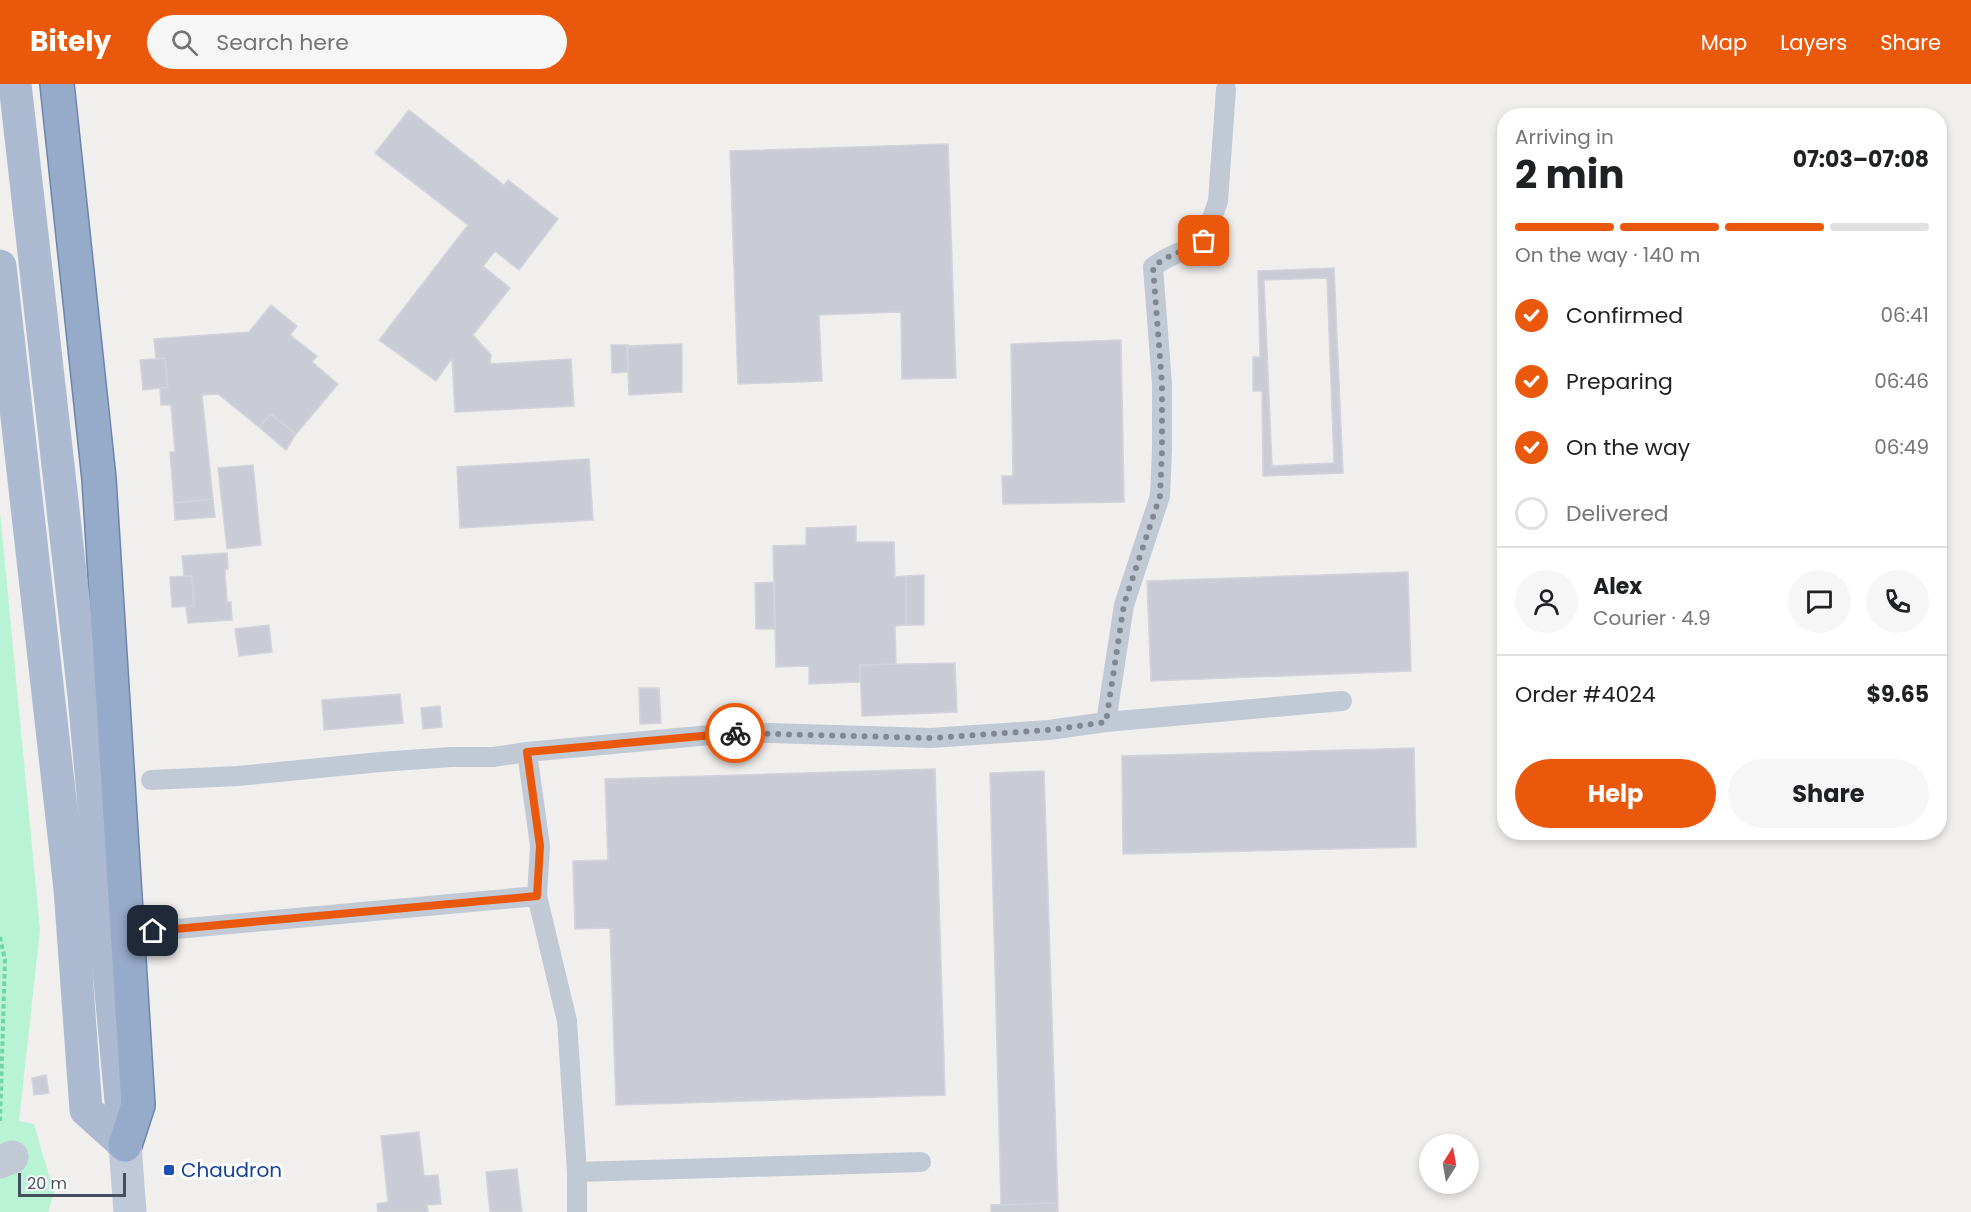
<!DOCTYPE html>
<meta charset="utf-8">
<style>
:root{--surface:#fff;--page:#f6f6f6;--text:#202124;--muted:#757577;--line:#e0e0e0;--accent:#ea580c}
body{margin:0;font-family:Poppins,sans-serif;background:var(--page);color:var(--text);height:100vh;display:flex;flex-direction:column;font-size:22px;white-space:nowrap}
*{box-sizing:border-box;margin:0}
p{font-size:20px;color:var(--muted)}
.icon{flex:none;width:33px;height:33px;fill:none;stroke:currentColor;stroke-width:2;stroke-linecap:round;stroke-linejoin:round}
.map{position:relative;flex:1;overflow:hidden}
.sheet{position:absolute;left:1497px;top:24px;width:450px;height:732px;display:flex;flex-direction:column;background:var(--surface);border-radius:24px;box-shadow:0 3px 9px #0003}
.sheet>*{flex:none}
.needle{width:39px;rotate:11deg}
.buttons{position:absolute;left:1419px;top:1050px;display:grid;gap:12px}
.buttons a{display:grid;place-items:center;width:60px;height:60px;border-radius:50%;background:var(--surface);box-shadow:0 3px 9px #0003;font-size:30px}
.scale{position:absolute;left:18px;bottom:15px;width:108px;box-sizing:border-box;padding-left:6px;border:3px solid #454f5e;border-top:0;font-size:16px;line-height:21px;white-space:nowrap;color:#454f5e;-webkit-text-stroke:4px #fff;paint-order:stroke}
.pin{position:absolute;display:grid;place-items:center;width:51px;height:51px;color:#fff;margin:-26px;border-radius:12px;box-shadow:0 3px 9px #0006}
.courier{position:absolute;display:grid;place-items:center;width:60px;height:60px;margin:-30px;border:4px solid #ea580c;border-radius:50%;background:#fff;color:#222;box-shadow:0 2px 8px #0007}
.head em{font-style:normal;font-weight:700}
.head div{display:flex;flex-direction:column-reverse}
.head{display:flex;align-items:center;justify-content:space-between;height:102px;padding:0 18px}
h1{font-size:39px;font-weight:700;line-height:45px}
.bar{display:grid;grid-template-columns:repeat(4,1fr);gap:9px 6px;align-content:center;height:72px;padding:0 18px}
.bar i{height:8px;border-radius:4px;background:var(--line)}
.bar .on{background:var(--accent)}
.bar p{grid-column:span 4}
.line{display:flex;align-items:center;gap:15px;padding:0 18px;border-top:2px solid var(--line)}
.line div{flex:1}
.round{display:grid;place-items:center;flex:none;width:63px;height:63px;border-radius:32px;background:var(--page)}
ol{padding:0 18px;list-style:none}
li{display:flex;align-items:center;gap:18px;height:66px}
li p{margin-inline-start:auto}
li .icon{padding:6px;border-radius:50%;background:var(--accent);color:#fff;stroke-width:4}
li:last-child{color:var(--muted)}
li i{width:33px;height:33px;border:3px solid var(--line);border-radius:50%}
.primary-button{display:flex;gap:12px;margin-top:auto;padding:12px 18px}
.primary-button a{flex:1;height:69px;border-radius:36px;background:var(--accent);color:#fff;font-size:24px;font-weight:700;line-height:69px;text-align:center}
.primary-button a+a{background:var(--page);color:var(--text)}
header{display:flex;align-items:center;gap:36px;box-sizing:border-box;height:84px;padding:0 30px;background:var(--accent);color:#fff}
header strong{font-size:28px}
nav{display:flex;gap:33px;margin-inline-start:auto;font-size:21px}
.search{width:420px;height:54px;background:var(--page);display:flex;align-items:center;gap:15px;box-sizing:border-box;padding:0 21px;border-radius:33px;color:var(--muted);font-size:22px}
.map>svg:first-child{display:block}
.green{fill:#b8f3d5}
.building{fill:#caccd5;stroke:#d2d3db;stroke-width:1.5;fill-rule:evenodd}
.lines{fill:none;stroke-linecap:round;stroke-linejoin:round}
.trunk-casing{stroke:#6c85ae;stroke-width:36}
.path{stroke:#6dd4ad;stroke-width:4;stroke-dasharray:4.5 3;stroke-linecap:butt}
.service{stroke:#c1c9d5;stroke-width:20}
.minor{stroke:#c1c9d5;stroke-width:33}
.secondary{stroke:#bfc9d9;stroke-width:33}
.primary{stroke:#abbad0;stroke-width:33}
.trunk{stroke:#96aac9;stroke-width:33}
.done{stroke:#818790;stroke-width:6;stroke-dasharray:0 10.8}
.route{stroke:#ea580c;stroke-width:8}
.transit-dot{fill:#1a4fb4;stroke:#fff;stroke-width:2}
.labels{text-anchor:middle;stroke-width:6;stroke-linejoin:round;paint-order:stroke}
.transit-label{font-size:20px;fill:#164399;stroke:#fff;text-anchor:start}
</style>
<header>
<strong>Bitely</strong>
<div class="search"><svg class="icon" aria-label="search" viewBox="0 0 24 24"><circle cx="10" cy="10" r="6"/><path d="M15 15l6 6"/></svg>Search here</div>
<nav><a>Map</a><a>Layers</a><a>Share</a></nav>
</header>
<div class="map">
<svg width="1971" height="1128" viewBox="0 0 1971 1128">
<rect width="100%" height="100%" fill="#f1efee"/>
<path class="green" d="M0,427l40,419 -21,191 15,3 20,69 -6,19h-48z"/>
<path class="building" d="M409,26l95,75 4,-5 50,39 -39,51 -24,-19 -12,15 27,22 -37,47 18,20 -1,9 81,-5 3,47 -119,6 -3,-54 -16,23 -57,-41 89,-115 -93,-72z
M948,60l8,234 -54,1 -1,-67 -82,3 3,66 -84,3 -8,-233z
M1334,184l9,205 -80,3 -1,-85h-9v-34h7l-2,-86zM1327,194l7,185 -62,3 -8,-186z
M271,221l26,21 -7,9 27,21 -5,6 26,22 -42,50 -25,-20 -12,13 -41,-33 -16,1 11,104 -39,4 -4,-51h5l-4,-47h-10l-1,-17 8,-1 -3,-29 -9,1 -2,-20 95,-7z
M1121,256l3,162 -121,2 -1,-28h11l-2,-132z
M682,260v48l-53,3 -2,-49z
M611,261h17v27l-16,1z
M165,274l3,29 -25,3 -3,-30z
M271,330l25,20 -10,16 -27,-23z
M589,375l4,61 -133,8 -3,-61z
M253,381l8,80 -34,4 -9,-81z
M213,415l2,18 -40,3 -1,-17z
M856,442v16h38l1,35 11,-1v49l-11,1 1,38 -36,1v17l-51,2v-18l-33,1 -3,-121 33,-1v-17z
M227,469l1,16 -3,1 2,32h4l1,18 -44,3 -2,-16 8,-1 -2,-30 -8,1 -2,-21z
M1408,488l3,99 -260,10 -4,-100z
M924,491v50h-18v-49z
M192,492l2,30 -22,1 -2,-30z
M774,498l1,47h-19l-1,-46z
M269,541l3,27 -33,4 -4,-27z
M955,579l2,49 -95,4 -2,-51z
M639,604h20l2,35 -21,1z
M400,610l3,29 -79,7 -2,-30z
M440,622l2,21 -19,2 -2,-21z
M1414,664l2,99 -293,7 -1,-98z
M935,685l10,326 -329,10 -6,-177 -35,1 -2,-68 35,-1 -3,-81z
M1044,687l14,432 -57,2 -11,-432z
M46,991l3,18 -15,2 -2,-17z
M419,1048l5,44 14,-1 3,29 -14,1 1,7h-50l-1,-8 11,-2 -7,-66z
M517,1085l5,43h-32l-4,-40z
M1058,1119v9h-67v-7z"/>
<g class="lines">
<defs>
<path id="trunk" d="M57,0l42,395 39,626 -13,40"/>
</defs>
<use href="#trunk" class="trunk-casing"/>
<path class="path" d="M0,853l5,23 -5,162"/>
<path class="service" d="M1106,638l18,-117 36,-109 2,-46v-66l-9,-117c16,-13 33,-16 51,-26l14,-40 8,-112
M527,668l13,94 -3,50 30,125 10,151v40
M151,696l87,-4 142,-14 71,-5h42l34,-5 215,-20 189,6 118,-8 57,-8 236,-21
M154,847l383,-35
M577,1088l344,-10"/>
<path class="minor" d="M0,1078l12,-5"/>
<path class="secondary" d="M125,1061l5,67"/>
<path class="primary" d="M15,0l69,612 41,449
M0,182l70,623 16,221 39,35"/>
<use href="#trunk" class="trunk"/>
</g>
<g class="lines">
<path class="done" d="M735,649l196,5 118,-8 57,-8 18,-118 36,-108 2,-46v-66l-9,-117c15,-13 33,-16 51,-26"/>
<path class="route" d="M153,847l384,-35 3,-50 -13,-94 208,-19"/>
</g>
<rect class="transit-dot" x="163" y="1080" width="12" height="12" rx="3"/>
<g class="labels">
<g class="transit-label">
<text x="181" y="1093">Chaudron</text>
</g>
</g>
</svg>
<div class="buttons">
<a><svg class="needle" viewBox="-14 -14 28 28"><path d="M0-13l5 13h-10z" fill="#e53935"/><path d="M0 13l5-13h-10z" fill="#757577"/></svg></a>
</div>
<div class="scale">20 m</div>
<div class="pin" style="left:1204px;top:157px;background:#ea580c"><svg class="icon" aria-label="bag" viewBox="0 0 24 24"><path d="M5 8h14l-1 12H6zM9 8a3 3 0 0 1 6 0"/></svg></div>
<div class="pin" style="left:153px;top:847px;background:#1f2937"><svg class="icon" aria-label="home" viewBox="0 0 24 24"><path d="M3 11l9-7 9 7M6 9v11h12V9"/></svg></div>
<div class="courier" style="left:735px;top:649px"><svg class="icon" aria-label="bike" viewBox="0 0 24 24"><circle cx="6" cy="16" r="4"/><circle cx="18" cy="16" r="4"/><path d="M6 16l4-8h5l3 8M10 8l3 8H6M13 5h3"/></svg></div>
<section class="sheet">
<div class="head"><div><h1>2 min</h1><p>Arriving in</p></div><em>07:03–07:08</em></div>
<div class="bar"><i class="on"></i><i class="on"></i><i class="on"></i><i></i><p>On the way · 140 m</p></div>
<ol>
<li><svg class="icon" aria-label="check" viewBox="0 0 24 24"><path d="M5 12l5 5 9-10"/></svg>Confirmed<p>06:41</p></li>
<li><svg class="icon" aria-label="check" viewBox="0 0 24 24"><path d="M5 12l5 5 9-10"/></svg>Preparing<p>06:46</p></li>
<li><svg class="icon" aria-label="check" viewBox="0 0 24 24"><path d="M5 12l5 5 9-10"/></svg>On the way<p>06:49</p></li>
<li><i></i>Delivered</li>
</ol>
<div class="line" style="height:108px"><a class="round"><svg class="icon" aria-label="person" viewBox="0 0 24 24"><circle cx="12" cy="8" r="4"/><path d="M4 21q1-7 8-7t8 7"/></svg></a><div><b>Alex</b><p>Courier · 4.9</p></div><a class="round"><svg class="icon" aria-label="chat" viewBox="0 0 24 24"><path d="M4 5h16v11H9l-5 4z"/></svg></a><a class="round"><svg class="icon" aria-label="phone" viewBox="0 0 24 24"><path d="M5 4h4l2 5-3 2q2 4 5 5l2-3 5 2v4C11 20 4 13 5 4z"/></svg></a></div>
<div class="line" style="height:78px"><div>Order #4024</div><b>$9.65</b></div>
<div class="primary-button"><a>Help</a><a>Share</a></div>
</section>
</div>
